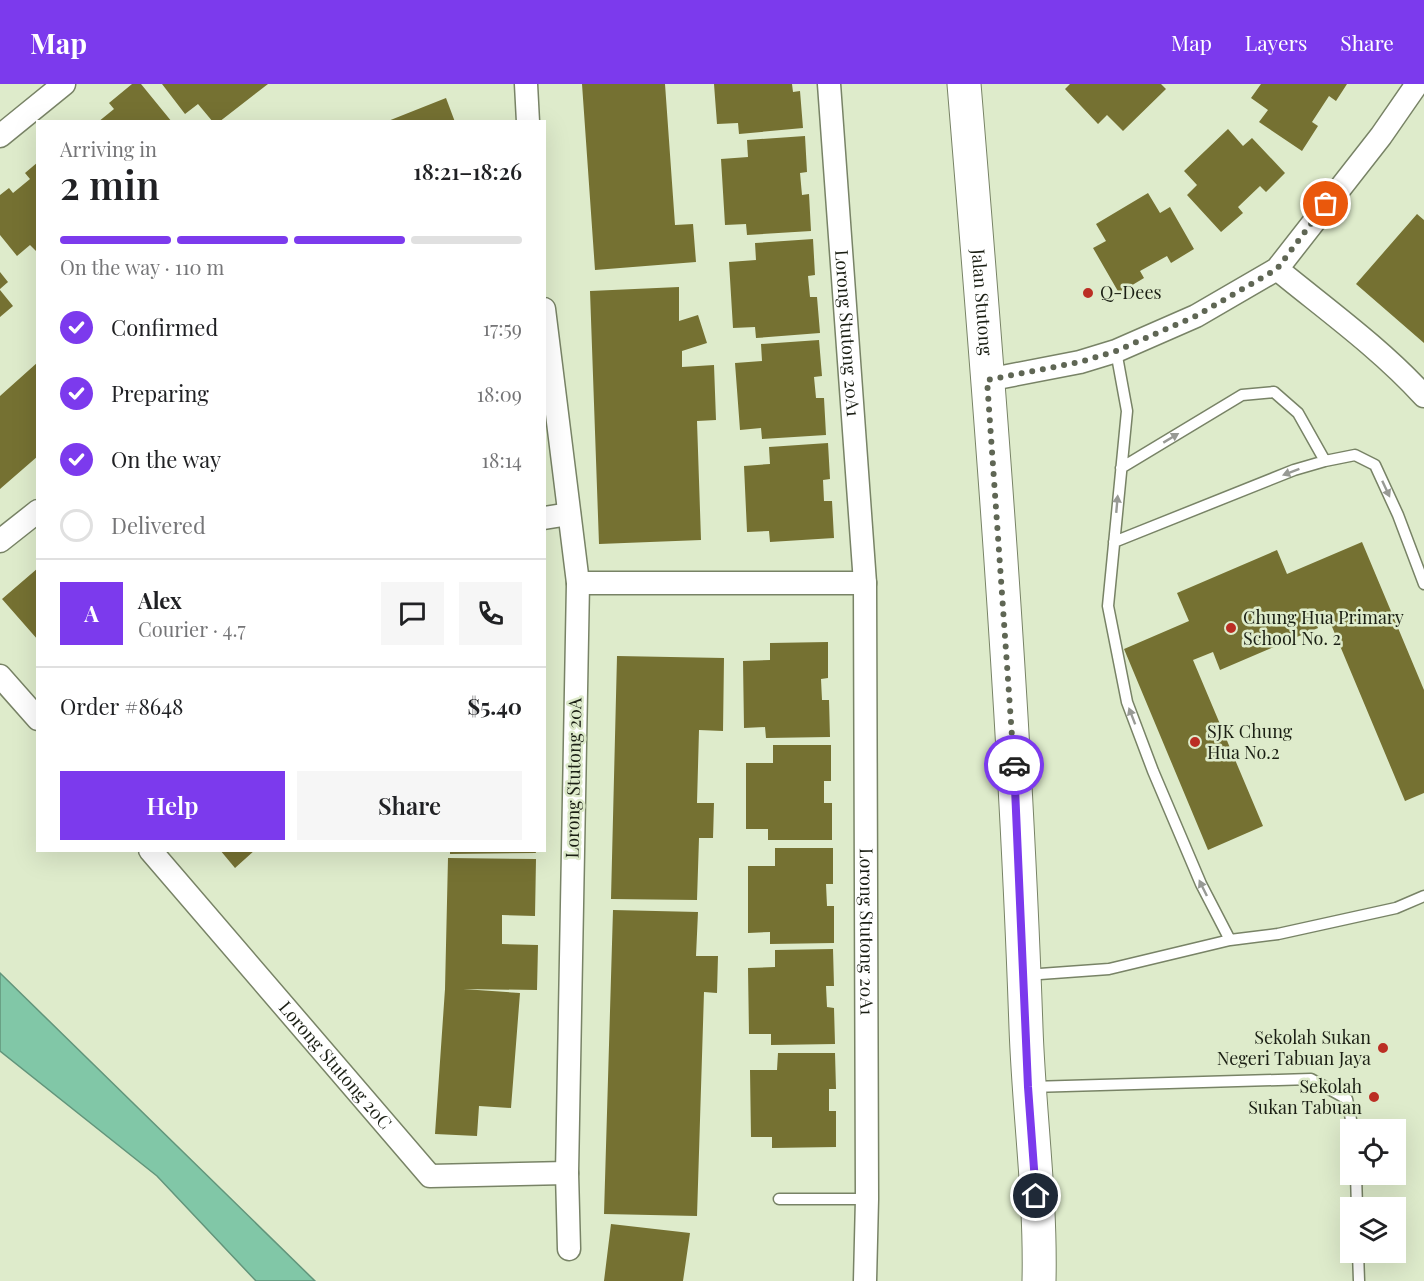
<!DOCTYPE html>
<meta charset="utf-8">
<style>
:root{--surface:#fff;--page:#f6f6f6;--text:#202124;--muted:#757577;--line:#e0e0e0;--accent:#7c3aed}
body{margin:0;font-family:"Playfair Display",serif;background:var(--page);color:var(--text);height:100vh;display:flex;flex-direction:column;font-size:22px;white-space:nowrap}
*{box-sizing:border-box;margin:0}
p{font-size:20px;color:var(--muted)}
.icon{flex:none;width:33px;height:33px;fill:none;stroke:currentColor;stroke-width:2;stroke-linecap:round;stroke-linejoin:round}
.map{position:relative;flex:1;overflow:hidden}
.sheet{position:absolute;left:36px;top:36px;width:510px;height:732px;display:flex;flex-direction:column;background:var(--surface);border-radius:0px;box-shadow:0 6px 24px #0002}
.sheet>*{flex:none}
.buttons{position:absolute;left:1340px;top:1035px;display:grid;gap:12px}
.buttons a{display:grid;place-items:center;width:66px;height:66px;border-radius:0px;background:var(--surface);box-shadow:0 6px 24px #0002;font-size:30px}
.pin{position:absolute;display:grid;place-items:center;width:51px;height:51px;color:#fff;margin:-26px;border:3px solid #fff;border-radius:50%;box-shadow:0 2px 6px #0007}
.courier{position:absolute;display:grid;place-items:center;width:60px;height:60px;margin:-30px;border:4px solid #7c3aed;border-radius:50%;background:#fff;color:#222;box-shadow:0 2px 8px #0007}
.overview em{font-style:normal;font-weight:600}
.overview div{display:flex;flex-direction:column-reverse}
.overview{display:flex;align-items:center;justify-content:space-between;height:102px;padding:0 24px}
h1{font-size:39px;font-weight:600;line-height:45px}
.bar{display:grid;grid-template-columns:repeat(4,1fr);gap:9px 6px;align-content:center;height:72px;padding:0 24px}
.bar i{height:8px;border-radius:4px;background:var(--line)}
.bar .current{background:var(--accent)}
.bar p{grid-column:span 4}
.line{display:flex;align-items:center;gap:15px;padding:0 24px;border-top:2px solid var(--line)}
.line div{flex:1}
.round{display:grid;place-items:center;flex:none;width:63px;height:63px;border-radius:0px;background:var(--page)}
ol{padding:0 24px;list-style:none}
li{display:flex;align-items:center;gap:18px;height:66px}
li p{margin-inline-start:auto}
li .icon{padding:6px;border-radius:50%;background:var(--accent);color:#fff;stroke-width:4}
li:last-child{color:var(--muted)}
li i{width:33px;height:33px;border:3px solid var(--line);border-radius:50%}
.action{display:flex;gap:12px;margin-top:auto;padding:12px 24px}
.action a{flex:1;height:69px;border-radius:0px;background:var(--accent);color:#fff;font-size:24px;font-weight:600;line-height:69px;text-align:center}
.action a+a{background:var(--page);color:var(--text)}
header{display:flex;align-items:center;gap:36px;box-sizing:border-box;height:84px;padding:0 30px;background:var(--accent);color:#fff}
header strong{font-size:28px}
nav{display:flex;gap:33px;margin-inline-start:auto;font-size:21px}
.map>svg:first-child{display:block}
.water{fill:#81c7a7;stroke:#62957b;stroke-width:1.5}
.building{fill:#757132}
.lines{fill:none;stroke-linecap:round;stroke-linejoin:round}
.service-casing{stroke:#788366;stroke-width:13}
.minor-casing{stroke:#788366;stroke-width:25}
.primary-casing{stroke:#788366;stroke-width:35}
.service{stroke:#fff;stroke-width:10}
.minor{stroke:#fff;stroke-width:22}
.primary{stroke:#fff;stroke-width:33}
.oneway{fill:#989a95}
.done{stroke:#5f6654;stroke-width:6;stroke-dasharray:0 10.8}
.route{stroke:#7c3aed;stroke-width:8}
.poi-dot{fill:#bb2e24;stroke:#deebcb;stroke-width:2}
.labels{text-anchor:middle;stroke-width:5;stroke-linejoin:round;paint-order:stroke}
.poi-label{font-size:18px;fill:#1b1f14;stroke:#deebcb;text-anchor:start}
.street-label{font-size:18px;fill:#1b1f14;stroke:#deebcb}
</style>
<header>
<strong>Map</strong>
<nav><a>Map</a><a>Layers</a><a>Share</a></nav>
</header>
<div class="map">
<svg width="1424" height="1197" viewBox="0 0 1424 1197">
<rect width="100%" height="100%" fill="#deebcb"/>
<path class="water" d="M0,889l315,308h-59l-99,-105 -157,-125z"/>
<path class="building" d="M132,0h9l31,38h-74l16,-13 -5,-6z
M162,0h106l-49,38h-6l-15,-18 -13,10z
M582,0h83l10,141 18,-1 3,38 -101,8z
M714,0h78l1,8 7,-1 3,37 -64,6 -1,-11 -21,1z
M1070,0h91l5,5 -43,42 -16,-16 -9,9 -33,-35z
M1261,0h86l-11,17 -7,-5 -17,26 6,4 -16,25 -43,-29 9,-12 -17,-12z
M446,14l9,24h-67v-1z
M1228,45l15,17 9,-8 33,35 -19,19 -6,-6 -22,21 5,6 -22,19 -34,-37 10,-10 -13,-14z
M805,52l2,36 -7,1 2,22 7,-1 2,37 -64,4 -1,-11 -21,1 -4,-66 27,-2 -1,-17z
M38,78v91l-8,-8 -13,11 -17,-21v-40l9,-7 4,5 17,-14 -5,-6z
M1148,109l12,20 10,-6 24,42 -23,14 -4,-7 -27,15 4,7 -25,15 -26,-45 13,-7 -10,-17z
M1417,130l7,6v123l-68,-59z
M813,155l2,36 -7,1 2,21h7l3,36 -64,5 -1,-11 -22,1 -4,-66 27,-2 -1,-17z
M0,188l8,10 -8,7z
M679,203v34l19,-6 9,28 -25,8v16l32,-2 2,55 -19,1 4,119 -102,4 -9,-253z
M0,206l13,16 -13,11z
M819,256l3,36 -8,1 2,21h8l2,37 -64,4 -1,-11 -21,2 -5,-67 27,-2 -1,-17z
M38,278v94l-38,33v-93z
M828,359l2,36 -7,1 1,21h8l2,37 -64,4 -1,-11 -22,1 -3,-66 26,-2 -1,-17z
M1362,458l62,148v103l-19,8 -80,-191 -12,5 5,13 -98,42 -7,-18 -20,8 70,166 -55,24 -84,-201 65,-28 -12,-28 100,-43 10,24z
M38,484v72l-36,-41z
M828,558v36l-7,1 1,21h7l1,37 -64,1 -1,-11 -21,1 -1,-67 27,-1v-17z
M617,572l107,2 -1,73 -24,-1 -2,73h17l-1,35h-14l-2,62 -86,-1z
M773,661h58v36h-7v22h8v37h-64v-11h-22v-66h27z
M775,764h58v36h-7l1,22h7v37l-64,1v-12l-22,1v-67h27z
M220,766h35l-20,18z
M450,766h85l1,3 -86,1z
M448,774l88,1 -1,57 -33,-1v29l36,1 -1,45 -74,-1 57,4 -9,115 -32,-2 -2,30 -42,-2 10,-145z
M613,826l85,2 -2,44h22l-1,37 -13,-1 -7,224 -93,-2z
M833,865l1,37h-8l1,21 7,1 1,36 -64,1v-11h-22l-1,-66 27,-1v-17z
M778,969h57l1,36h-7v22h7v36l-64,1v-11h-21l-1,-67h27z
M611,1140l79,9 -7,48h-79z"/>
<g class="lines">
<defs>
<path id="service" d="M1116,267l11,60 -19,195 19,96 26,69 48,113 29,56
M1325,377l30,-6 20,10 23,50 26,69
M1114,458l180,-72 31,-9 -27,-48 -24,-21 -32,3 -121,73
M1026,891l83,-6 121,-29 48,-6 118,-26 28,-12
M1031,1003l280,-8 36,20 6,31
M1356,1090l1,34
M779,1115h88
M1358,1168l1,29"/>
<g id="minor">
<path d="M526,0l2,38"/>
<path id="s1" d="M829,0l36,499 2,616 -2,82"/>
<path d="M0,52l64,-52"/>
<path d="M1277,185c50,41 103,79 147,127"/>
<path d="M544,225l34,274 -11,590 2,76"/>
<path d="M987,296l93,-18 36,-11 80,-35 81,-47 104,-133 36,-52"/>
<path d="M544,434l25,-4"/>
<path d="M0,457l38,-30"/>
<path d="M578,499h287"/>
<path d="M0,592l38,43"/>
<path id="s2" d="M150,766l280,326 137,-3"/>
</g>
<g id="primary">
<path id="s3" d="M964,0c26,314 51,629 62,944 3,85 15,169 13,253"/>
</g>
</defs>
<use href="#service" class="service-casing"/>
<use href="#minor" class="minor-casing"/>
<use href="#primary" class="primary-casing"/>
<use href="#service" class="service"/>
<use href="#minor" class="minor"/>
<use href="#primary" class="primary"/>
</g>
<defs><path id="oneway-solid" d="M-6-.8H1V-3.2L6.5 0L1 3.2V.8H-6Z" transform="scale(1.5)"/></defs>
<g class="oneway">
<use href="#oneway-solid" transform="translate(1171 354) rotate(-31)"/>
<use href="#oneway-solid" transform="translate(1291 388) rotate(159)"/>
<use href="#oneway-solid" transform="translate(1386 405) rotate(65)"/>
<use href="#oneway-solid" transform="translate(1117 420) rotate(-85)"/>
<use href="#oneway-solid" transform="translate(1132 632) rotate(-111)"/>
<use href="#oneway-solid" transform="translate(1203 804) rotate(-116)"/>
</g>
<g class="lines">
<path class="done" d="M1014,681l-27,-385 93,-18 36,-11 80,-35 81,-47 49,-65"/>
<path class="route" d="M1014,681l14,322 8,109"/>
</g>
<g class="poi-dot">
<circle cx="1088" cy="209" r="6"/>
<circle cx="1231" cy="544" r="6"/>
<circle cx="1195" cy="658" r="6"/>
<circle cx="1383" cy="964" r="6"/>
<circle cx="1374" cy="1013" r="6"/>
</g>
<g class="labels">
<g class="poi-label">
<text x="1100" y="215">Q-Dees</text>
<text x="1243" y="540">Chung Hua Primary<tspan x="1243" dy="21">School No. 2</tspan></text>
<text x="1207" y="654">SJK Chung<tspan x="1207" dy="21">Hua No.2</tspan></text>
<text x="1371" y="960" text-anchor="end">Sekolah Sukan<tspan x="1371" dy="21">Negeri Tabuan Jaya</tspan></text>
<text x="1362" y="1009" text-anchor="end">Sekolah<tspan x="1362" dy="21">Sukan Tabuan</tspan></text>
</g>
<g class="street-label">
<text dy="6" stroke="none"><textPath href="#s3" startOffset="219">Jalan Stutong</textPath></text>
<text dy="6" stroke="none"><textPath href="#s1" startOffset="250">Lorong Stutong 20A1</textPath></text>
<text transform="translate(574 694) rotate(-89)" y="6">Lorong Stutong 20A</text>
<text dy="6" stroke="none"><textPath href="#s1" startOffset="849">Lorong Stutong 20A1</textPath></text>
<text dy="6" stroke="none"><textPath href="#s2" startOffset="284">Lorong Stutong 20C</textPath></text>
</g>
</g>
</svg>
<div class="buttons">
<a><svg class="icon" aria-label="locate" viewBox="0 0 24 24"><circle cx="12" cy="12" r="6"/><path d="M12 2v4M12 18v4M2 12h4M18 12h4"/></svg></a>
<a><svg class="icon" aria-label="layers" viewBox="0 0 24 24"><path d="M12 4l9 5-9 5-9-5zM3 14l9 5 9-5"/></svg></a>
</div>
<div class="pin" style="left:1326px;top:120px;background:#ea580c"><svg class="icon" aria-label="bag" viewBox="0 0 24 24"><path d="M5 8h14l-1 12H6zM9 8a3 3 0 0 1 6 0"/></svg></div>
<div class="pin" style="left:1036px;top:1112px;background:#1f2937"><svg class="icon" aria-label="home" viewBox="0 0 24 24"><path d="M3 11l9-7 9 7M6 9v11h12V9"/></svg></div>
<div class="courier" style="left:1014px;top:681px"><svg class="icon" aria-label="car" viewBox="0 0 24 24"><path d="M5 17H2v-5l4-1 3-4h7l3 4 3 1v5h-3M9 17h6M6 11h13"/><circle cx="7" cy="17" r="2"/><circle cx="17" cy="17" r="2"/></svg></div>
<section class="sheet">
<div class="overview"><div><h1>2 min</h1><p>Arriving in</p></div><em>18:21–18:26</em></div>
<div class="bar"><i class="current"></i><i class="current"></i><i class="current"></i><i></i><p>On the way · 110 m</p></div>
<ol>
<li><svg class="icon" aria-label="check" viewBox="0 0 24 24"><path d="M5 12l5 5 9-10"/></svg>Confirmed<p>17:59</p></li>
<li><svg class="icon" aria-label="check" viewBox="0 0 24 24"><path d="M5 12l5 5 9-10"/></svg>Preparing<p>18:09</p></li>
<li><svg class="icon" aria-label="check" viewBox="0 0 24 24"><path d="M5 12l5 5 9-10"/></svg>On the way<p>18:14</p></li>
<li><i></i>Delivered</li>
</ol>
<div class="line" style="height:108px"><b class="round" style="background:var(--accent);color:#fff">A</b><div><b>Alex</b><p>Courier · 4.7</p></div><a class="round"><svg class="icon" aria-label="chat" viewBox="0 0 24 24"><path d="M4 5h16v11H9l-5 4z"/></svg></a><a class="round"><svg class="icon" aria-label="phone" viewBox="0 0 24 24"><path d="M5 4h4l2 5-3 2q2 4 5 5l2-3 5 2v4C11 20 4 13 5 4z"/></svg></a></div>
<div class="line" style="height:78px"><div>Order #8648</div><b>$5.40</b></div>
<div class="action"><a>Help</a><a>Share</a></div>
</section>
</div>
